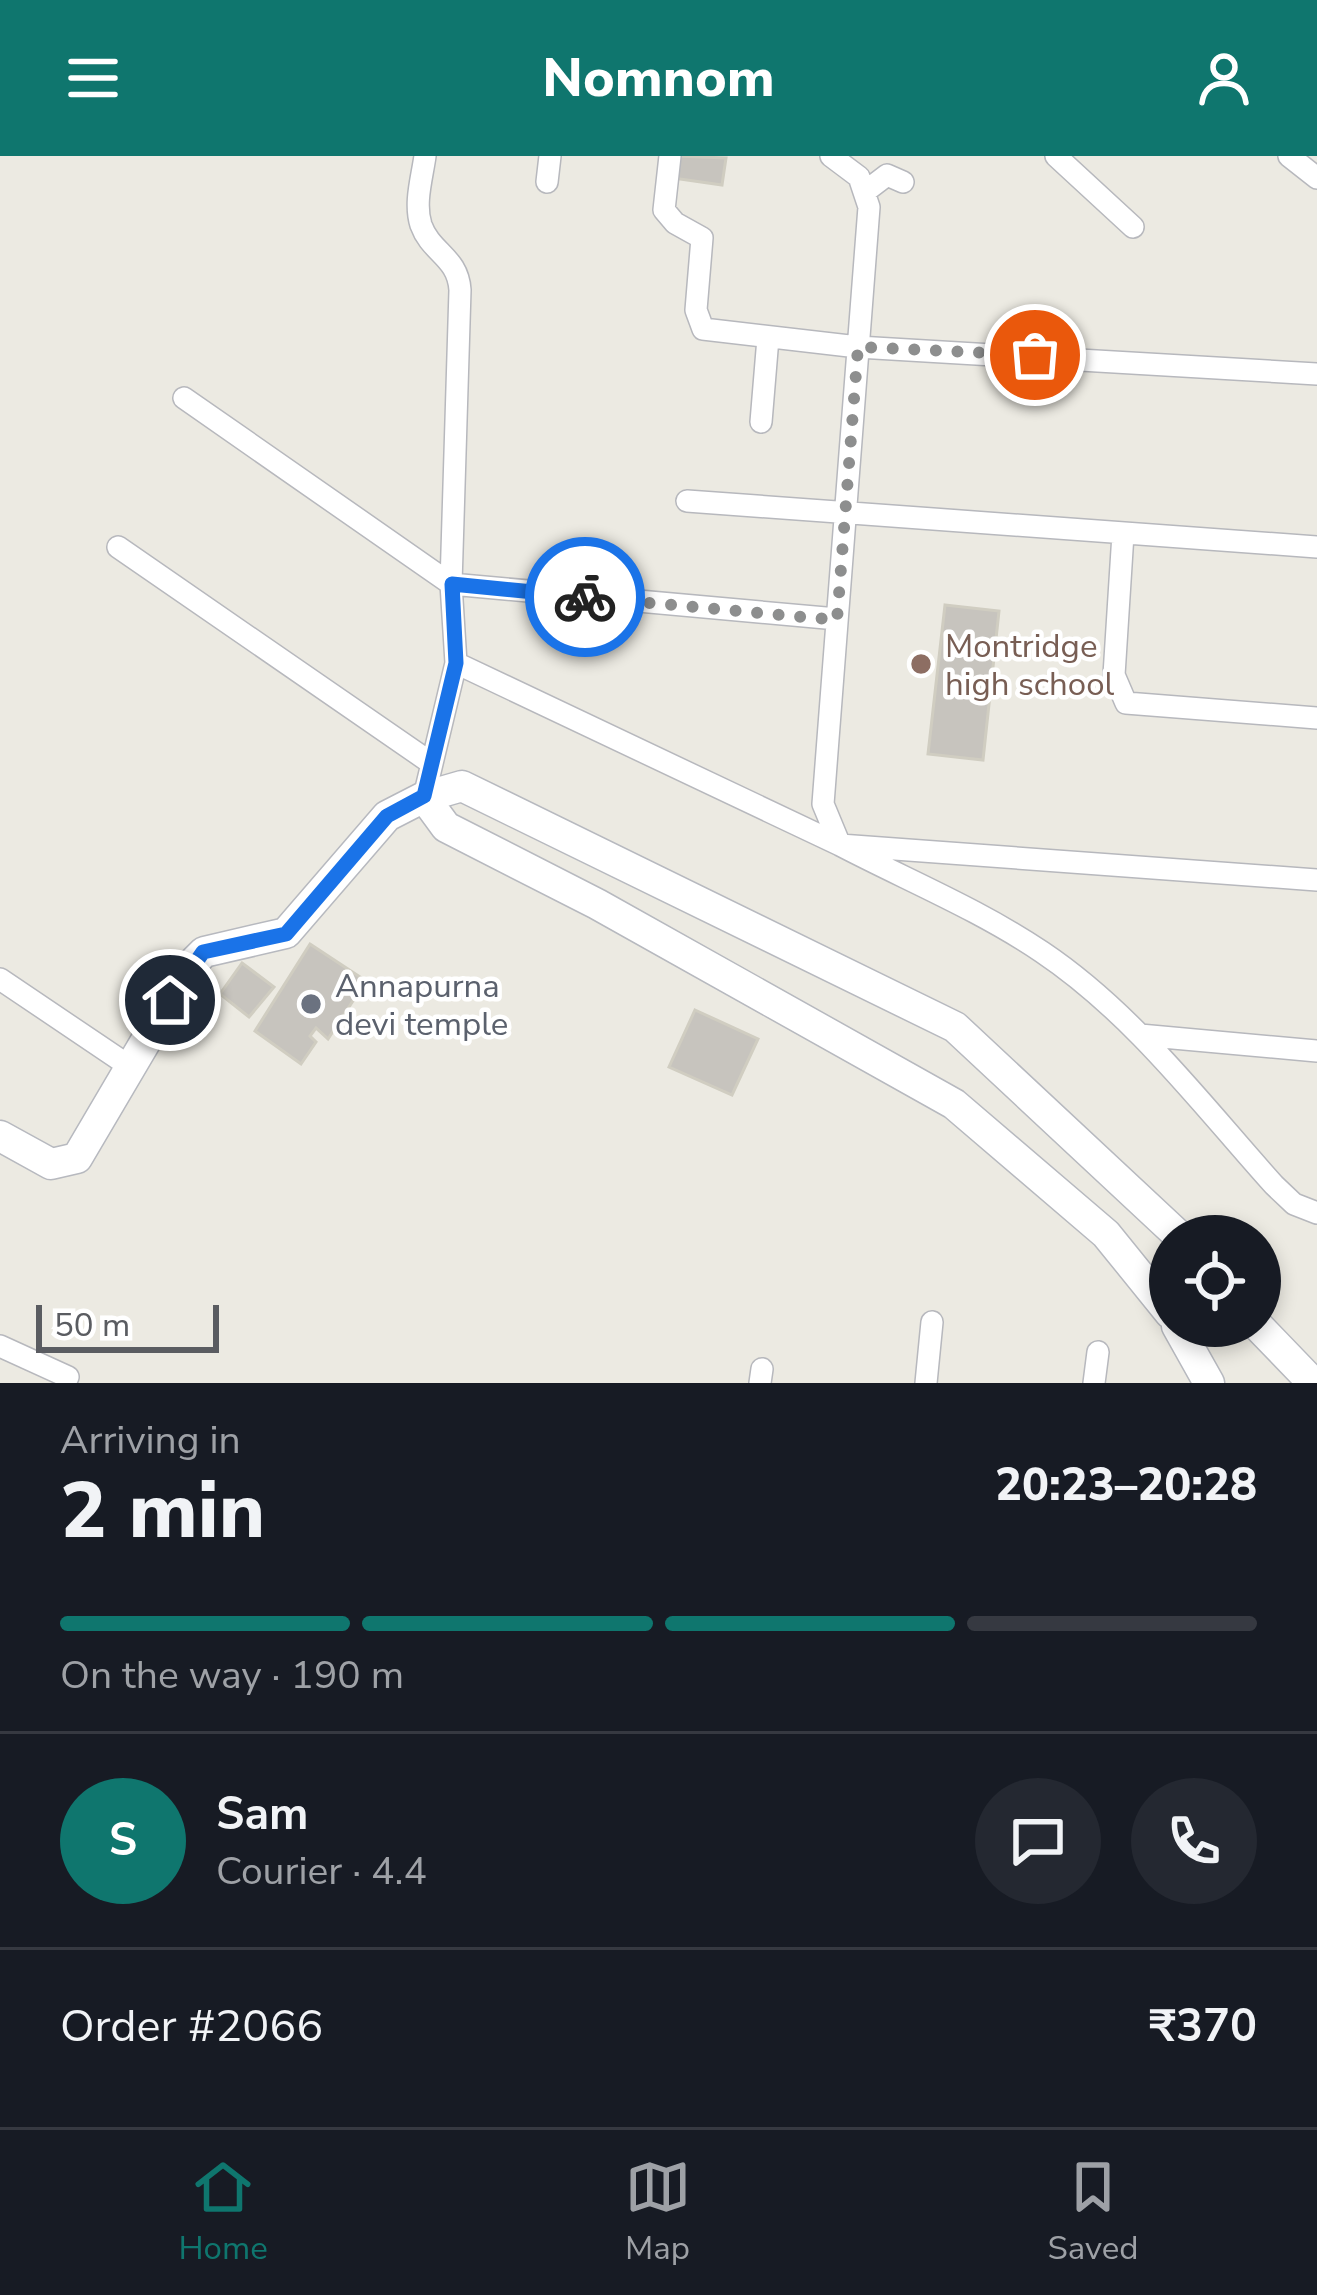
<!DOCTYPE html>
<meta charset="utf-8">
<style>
:root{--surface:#171b24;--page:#242831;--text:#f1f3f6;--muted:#9ea1a6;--line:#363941;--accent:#0f766e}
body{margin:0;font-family:"Nunito Sans",sans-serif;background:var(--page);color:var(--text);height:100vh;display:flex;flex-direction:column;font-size:45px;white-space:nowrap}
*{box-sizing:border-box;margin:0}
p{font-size:39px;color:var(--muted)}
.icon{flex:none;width:66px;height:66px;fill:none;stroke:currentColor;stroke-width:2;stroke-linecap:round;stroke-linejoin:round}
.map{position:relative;height:1227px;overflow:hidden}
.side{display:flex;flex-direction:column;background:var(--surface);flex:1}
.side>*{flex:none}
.tools{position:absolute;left:1149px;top:1059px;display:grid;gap:24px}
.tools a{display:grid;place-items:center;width:132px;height:132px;border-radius:50%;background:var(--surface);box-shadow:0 6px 18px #0003;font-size:60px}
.scale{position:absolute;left:36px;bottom:30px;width:183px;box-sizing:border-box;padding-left:12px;border:6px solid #5a5c61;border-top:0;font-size:33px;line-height:42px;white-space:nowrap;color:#5a5c61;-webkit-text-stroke:9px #fff;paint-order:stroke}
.pin{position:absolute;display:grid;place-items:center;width:102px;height:102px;color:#fff;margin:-51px;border:6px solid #fff;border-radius:50%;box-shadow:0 3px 12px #0007}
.courier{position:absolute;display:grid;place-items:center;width:120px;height:120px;margin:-60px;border:9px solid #1a73e8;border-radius:50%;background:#fff;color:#222;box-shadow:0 3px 15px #0007}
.overview em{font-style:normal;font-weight:800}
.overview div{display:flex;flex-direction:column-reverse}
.overview{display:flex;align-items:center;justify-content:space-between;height:204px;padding:0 60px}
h1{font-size:78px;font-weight:800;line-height:90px}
.bar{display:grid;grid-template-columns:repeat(4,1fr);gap:18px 12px;align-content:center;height:144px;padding:0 60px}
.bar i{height:15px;border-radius:9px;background:var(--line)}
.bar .on{background:var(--accent)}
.bar p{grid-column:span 4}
.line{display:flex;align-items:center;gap:30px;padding:0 60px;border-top:3px solid var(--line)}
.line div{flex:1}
.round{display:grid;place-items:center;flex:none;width:126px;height:126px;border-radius:63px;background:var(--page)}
header{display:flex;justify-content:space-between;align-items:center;height:156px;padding:0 60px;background:var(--accent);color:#fff;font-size:54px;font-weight:800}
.menu{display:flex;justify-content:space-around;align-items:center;height:168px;border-top:3px solid var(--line);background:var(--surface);font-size:33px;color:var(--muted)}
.menu a{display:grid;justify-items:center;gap:6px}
.menu .on{color:var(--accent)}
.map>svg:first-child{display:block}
.building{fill:#c7c4be;stroke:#d0cdc1;stroke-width:3}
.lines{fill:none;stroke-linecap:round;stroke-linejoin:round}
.street-casing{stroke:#b7b8bd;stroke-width:24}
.secondary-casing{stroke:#b7b9bf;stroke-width:33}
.street{stroke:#fff;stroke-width:21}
.secondary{stroke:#fff;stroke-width:30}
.done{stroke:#8d8e8e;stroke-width:12;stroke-dasharray:0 21.6}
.route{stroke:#1a73e8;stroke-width:15}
.education-dot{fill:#8d6e63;stroke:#fff;stroke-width:4.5}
.worship-dot{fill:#6b7280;stroke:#fff;stroke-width:4.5}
.labels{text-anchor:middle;stroke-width:9;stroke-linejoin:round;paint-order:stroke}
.education-label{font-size:33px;fill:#785e54;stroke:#fff;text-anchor:start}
.worship-label{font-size:33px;fill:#5b616d;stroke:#fff;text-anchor:start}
</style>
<header><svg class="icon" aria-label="menu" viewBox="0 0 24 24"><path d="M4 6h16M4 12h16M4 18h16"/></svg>Nomnom<svg class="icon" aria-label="person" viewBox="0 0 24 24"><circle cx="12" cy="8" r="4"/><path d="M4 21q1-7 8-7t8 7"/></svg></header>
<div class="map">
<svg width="1317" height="1227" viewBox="0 0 1317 1227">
<rect width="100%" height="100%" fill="#eceae2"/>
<path class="building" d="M676,0l50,2 -4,27 -49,-7z
M945,449l54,6 -16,149 -55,-6z
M310,788l56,37 -38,58 -12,-11 -6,8 6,6 -15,22 -46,-33z
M242,807l32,24 -25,30 -29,-23z
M695,854l63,29 -26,56 -63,-28z"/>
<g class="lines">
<defs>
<path id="street" d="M670,0l-6,54 11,13 27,15 -6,72 7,19 155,18 459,27
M831,0l28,21 10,30 -46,597 17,41c67,35 140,65 202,107 91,61 160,153 232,233l20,19 23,9
M1056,0l77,71
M1289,0l28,22
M547,26l3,-26
M866,35l21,-16 16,7
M184,242l267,186 386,35
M761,266l7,-84
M687,345l630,46
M1123,378l-9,141 12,28 191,15
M118,391l313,216
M456,507l384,182 477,35
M424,641l32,-134 -5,-79 9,-294c-2,-33 -29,-37 -39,-65 -7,-22 1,-47 4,-69
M0,823l132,89
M1140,879l177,16
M0,1190l68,31
M760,1227l2,-14
M926,1227l6,-61
M1094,1227l4,-31"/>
<path id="secondary" d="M424,641l22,30 151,77 357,200 152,130 64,79
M0,980l51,28 26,-6 113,-192 14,-14 82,-19 101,-117 37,-19 38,-11 493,241 224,209
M1177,1170l32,57
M1258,1170l55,57"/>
</defs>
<use href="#street" class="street-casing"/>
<use href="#secondary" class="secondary-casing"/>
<use href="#street" class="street"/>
<use href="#secondary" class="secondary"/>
</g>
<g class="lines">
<path class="done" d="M585,441l252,23 21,-273 177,8"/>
<path class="route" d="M170,844l33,-48 83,-18 101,-118 37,-20 32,-133 -4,-79 133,13"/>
</g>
<circle class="education-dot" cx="921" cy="508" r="12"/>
<circle class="worship-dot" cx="311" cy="848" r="12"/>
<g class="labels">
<g class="education-label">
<text x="945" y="501">Montridge<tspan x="945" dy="38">high school</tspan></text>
</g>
<g class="worship-label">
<text x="335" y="841">Annapurna<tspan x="335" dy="38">devi temple</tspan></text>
</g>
</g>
</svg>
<div class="tools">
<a><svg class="icon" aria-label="locate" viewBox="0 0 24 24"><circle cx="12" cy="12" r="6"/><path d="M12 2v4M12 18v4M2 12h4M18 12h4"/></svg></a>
</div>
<div class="scale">50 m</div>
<div class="pin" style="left:1035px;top:199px;background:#ea580c"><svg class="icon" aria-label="bag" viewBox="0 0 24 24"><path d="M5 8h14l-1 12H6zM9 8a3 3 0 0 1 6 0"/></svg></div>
<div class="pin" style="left:170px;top:844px;background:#1f2937"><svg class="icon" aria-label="home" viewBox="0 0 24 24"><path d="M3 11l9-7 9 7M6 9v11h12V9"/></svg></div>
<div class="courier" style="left:585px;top:441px"><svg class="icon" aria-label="bike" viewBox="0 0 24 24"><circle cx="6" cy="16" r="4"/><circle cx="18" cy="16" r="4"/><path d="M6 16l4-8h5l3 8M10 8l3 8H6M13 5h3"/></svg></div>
</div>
<section class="side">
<div class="overview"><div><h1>2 min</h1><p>Arriving in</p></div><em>20:23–20:28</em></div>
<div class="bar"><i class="on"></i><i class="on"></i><i class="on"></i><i></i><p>On the way · 190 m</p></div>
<div class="line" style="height:216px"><b class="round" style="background:var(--accent);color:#fff">S</b><div><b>Sam</b><p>Courier · 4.4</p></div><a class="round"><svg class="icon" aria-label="chat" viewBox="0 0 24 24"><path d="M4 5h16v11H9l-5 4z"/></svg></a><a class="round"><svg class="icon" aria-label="phone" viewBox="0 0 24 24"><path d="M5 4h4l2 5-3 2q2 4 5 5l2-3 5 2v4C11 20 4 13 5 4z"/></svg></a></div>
<div class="line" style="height:156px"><div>Order #2066</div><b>₹370</b></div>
</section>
<nav class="menu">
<a class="on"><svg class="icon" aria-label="home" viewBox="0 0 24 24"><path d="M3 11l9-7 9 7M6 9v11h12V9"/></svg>Home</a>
<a><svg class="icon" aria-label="map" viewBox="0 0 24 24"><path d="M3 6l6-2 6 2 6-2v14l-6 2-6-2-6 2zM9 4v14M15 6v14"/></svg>Map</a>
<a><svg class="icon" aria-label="saved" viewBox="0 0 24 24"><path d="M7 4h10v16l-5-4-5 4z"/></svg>Saved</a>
</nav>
